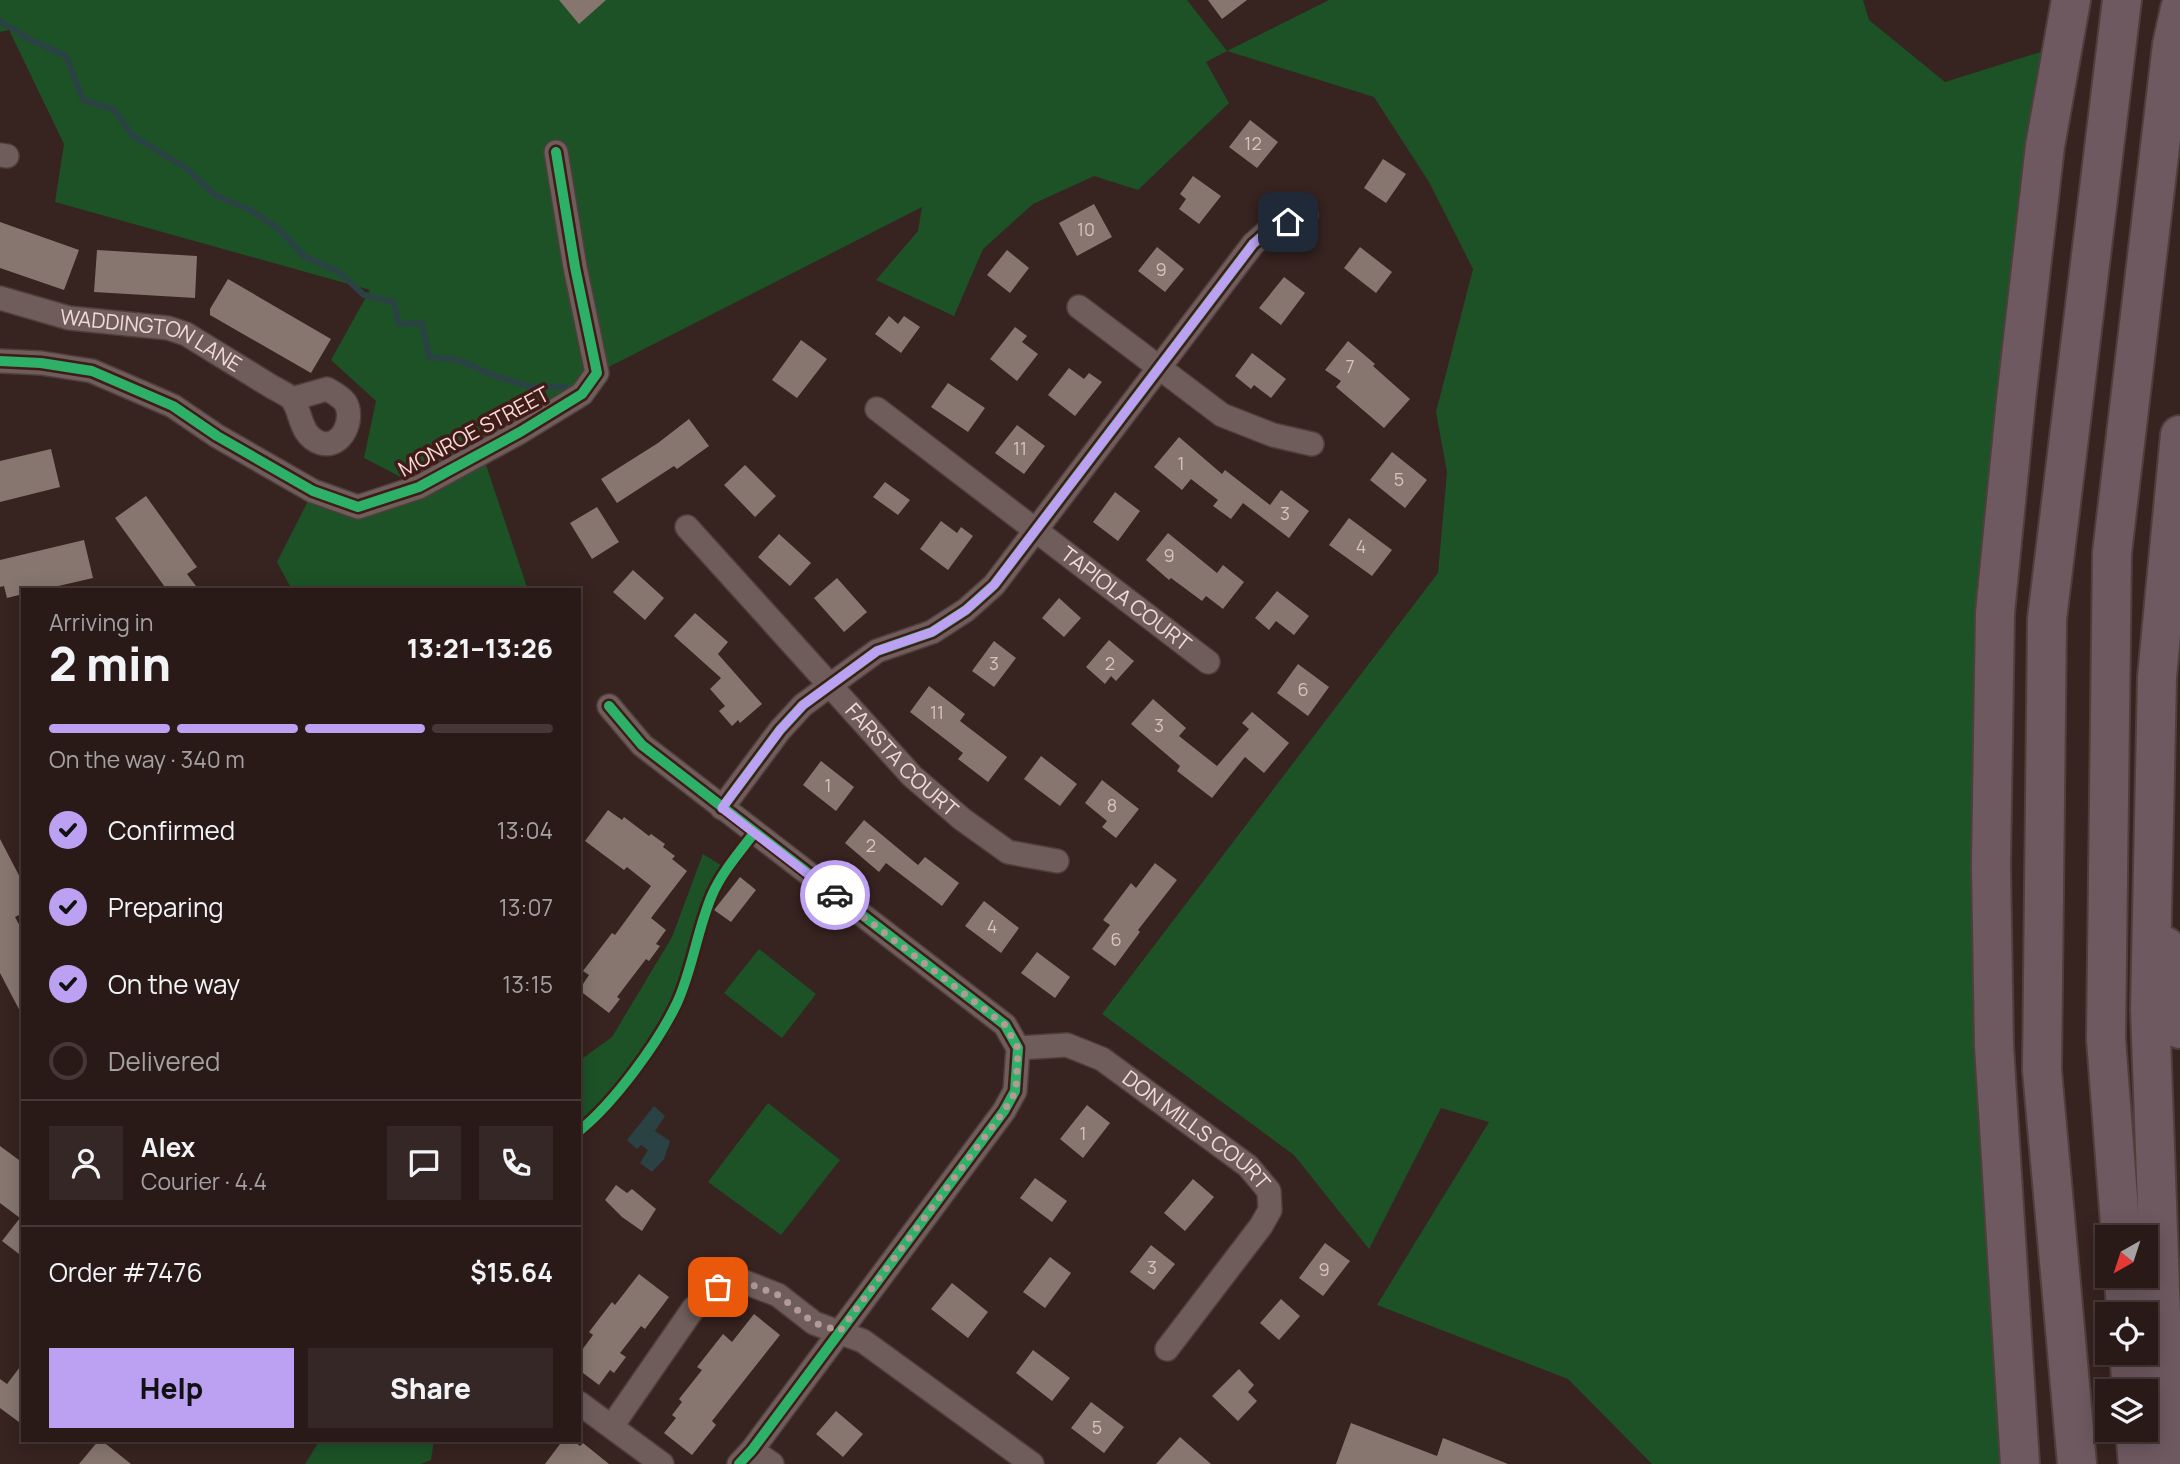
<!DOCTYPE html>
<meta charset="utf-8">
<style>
:root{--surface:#291a18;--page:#352725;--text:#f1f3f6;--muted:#a5a1a2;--line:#453837;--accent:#bca0f2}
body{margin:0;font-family:Manrope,sans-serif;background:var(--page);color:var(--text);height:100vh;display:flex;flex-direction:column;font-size:26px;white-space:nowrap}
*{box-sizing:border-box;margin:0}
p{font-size:23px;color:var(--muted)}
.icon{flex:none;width:38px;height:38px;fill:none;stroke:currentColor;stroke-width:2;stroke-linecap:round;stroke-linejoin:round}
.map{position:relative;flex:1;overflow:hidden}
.panel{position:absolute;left:21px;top:588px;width:560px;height:854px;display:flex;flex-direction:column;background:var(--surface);border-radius:0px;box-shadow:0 4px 18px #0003,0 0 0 2px var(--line)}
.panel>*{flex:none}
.needle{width:46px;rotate:219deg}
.controls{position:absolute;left:2095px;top:1225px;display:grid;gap:14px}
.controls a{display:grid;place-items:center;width:63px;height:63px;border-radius:0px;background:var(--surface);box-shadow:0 4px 18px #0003,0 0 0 2px var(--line);font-size:35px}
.pin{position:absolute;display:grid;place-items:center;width:60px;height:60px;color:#fff;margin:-30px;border-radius:14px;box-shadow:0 4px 10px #0006}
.courier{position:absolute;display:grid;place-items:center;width:70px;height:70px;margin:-35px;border:5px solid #bca0f2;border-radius:50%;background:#fff;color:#222;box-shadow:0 2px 9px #0007}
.summary em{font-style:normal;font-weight:800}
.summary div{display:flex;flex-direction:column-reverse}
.summary{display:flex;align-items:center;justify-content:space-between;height:119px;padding:0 28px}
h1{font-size:46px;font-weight:800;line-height:52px}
.bar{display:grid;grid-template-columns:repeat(4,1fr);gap:10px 7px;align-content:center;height:84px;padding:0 28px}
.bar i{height:9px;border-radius:5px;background:var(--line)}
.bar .on{background:var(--accent)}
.bar p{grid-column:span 4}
.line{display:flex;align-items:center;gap:18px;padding:0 28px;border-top:2px solid var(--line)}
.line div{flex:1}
.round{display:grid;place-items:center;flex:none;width:74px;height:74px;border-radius:0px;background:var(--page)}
ol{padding:0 28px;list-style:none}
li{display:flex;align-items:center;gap:21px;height:77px}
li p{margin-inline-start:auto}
li .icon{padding:7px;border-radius:50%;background:var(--accent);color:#111;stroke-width:4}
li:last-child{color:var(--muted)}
li i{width:38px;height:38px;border:4px solid var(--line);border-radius:50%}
.button{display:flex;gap:14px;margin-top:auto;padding:14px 28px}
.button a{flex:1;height:80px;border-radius:0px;background:var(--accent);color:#111;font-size:28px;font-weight:800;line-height:80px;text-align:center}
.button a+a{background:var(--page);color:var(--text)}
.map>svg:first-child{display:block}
.green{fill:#1c5226}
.water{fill:#2b4245}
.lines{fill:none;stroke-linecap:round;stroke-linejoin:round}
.stream{stroke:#2b4245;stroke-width:6}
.building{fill:#877670}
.minor-casing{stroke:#503e3c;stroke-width:26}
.motorway-casing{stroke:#503e3c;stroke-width:42}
.minor{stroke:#6e5d5b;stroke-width:23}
.motorway{stroke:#6e5960;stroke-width:38}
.cycleway-casing{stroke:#401b17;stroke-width:15}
.cycleway{stroke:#2db169;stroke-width:10}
.done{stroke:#b29a96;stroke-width:7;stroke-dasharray:0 12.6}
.route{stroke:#bca0f2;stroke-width:9}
.labels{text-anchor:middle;stroke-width:7;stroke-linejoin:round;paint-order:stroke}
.number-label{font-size:18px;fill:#d9c1bc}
.street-label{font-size:21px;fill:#f4dad6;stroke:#401b17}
</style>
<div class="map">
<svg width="2180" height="1464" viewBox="0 0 2180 1464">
<rect width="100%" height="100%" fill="#372320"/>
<path class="green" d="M0,0h1187l40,51 102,-51h534l6,20 76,62 118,-37 -68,568 25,851h-368l-84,-85 -191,-74 112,-183 -48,-14 -72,141 -75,-94 -192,-141 336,-441 9,-101 -11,-60 37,-143 -44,-87 -55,-85 -147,-46 -21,11 23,41 -91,87 -44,-14 -61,28 -50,45 -29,67 -78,-36 42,-49 4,-24 -325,166 -115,80 46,137h-236l-15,-28 36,-71 45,16 60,-21 -54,-28 12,-57 -45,-41 39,-70 -315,-88 9,-58 -55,-114 -9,2z
M703,854l24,15 -56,163 -92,106v-77l33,-24 60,-100z
M759,949l57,45 -34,44 -58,-45z
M768,1103l72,57 -59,75 -73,-53z
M320,1440h114l-3,20 -10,4h-116z"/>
<path class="water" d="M654,1106l11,10 -10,15 15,10 -6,18 -12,13 -12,-9 8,-13 -7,-5 -4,4 -10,-9z"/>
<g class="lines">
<path class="stream" d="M0,21l29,18 37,17 17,44 30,9 20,27 53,32 29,27 35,15 29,19 25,27 35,16 25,23 30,7 5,22 23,-1 7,34 29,3 35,15 35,11 37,1"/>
</g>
<path class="building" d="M559,0h47l-27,24z
M1208,0h39l-25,19z
M1250,120l28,22 -21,26 -28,-21z
M1383,159l23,15 -20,29 -22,-15z
M1193,176l28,20 -22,28 -20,-15 7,-10 -6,-5z
M1094,204l18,33 -35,19 -18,-33z
M0,222l79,28 -15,40 -64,-22z
M1157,247l27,22 -19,23 -27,-21z
M1360,247l32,25 -16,21 -32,-25z
M97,250l100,6 -2,42 -101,-6z
M1007,250l22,18 -19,25 -23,-18z
M1284,277l21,16 -24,32 -22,-17z
M228,279l103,60 -20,34 -101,-58v-6z
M889,316l9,8 6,-8 16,11 -19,26 -26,-19z
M1015,327l12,9 -5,6 16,12 -21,27 -27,-22z
M801,340l26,19 -30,39 -25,-18z
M1348,341l27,23 -2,2 37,33 -26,29 -48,-41 5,-6 -16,-11z
M1252,353l34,26 -15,19 -17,-13 -3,4 -16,-13z
M1069,368l15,11 5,-6 13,9 -27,34 -27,-21z
M948,383l37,25 -17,24 -37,-25z
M689,419l20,27 -32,23 -3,-3 -57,37 -16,-24 57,-36z
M1017,425l28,21 -21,28 -29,-21z
M1179,437l43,37 3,-4 45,35 11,-15 28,21 -20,27 -46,-35 -12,16 -18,-13 5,-6 -27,-21 -9,11 -28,-23z
M51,449l9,38 -60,15v-41z
M1392,452l35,28 -22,28 -35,-28z
M745,465l31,31 -21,21 -31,-32z
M885,482l25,18 -12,15 -25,-18z
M1115,492l25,19 -22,30 -25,-19z
M146,496l51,71 -10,7 12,16h-32l-52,-72z
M597,507l22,35 -27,17 -22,-36z
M1349,518l43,32 -20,26 -43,-31z
M941,521l16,12 4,-6 12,9 -25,34 -28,-21z
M1168,533l49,40 6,-8 21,17 -21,27 -17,-13 -4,5 -31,-23 -2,2 -23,-20z
M779,534l32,29 -21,23 -32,-29z
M84,540l9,38 -52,12h-18v4l-16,4 -3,-12 -4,1v-27z
M633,570l31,28 -19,22 -32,-28z
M837,578l30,34 -23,20 -30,-34z
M1277,591l32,25 -15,19 -18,-14 -7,9 -14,-12z
M1059,598l22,20 -17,19 -22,-19z
M695,613l33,29 -10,12 44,50 -22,19 -2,-3 -6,6 -13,-15 6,-5 -15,-17 11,-11 -47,-42z
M1109,640l25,21 -18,20 -5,-5 -6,8 -19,-17z
M994,641l22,17 -22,29 -22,-16z
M1298,664l31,23 -21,29 -31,-23z
M929,686l36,28 -5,7 47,36 -19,25 -30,-23 5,-6 -53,-41z
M1153,699l33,29 -7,8 38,30 32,-37 -7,-6 10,-11 37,31 -25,30 -19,-16 -33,41 -35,-27 3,-5 -49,-42z
M1041,756l36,28 -17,22 -36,-27z
M821,761l33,26 -18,24 -33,-26z
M1102,780l37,29 -23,29 -14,-11 5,-6 -22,-18z
M608,810l14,10 2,-3 25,19 2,-2 14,10 -2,3 12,9 -3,3 15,12 -36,47 15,12 -10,14 4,2 -11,15 -3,-2 -29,38 3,2 -11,14 -30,-23 10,-15 -6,-4 29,-38 3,2 36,-49 -24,-19 -3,3 -39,-29z
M864,820l54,45 7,-8 34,26 -17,23 -56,-43 -7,9 -34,-29z
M0,839l23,44v30l-8,4 8,15v85l-23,-44z
M1155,863l22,17 -39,50 2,2 -25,34 -23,-17 18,-24 -7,-5 28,-37 5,5z
M740,877l16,13 -25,32 -17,-12z
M984,901l35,27 -18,25 -36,-27z
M1037,952l33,25 -15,21 -34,-25z
M1087,1105l23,18 -27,35 -23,-19z
M0,1146l23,17v94l-21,-16 18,-23 -20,-15z
M1035,1178l32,23 -15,21 -32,-24z
M1193,1179l21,18 -29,34 -21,-18z
M616,1185l11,8 5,-4 24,20 -14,22 -20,-14 -17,-17z
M1325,1243l25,18 -27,35 -24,-18z
M1151,1245l24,19 -21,26 -24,-18z
M1050,1257l21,16 -26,35 -22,-16z
M639,1274l30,23 -24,32 -4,-3 -21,27 6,4 -12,16 -4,-3 -11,15 -20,-15v-16l14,-19 -4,-3 23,-30 3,3z
M952,1283l36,29 -20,26 -37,-29z
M1281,1299l19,17 -21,24 -19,-17z
M754,1314l26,21 -68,86 4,4 -24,30 -28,-22 12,-15 -4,-3 10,-13 -3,-3 23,-29 -5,-3 26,-33 9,8z
M1033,1350l37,28 -18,23 -36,-28z
M23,1363v62l-23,-17v-29l7,5z
M1239,1369l15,16 -6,7 9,9 -19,20 -26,-25z
M1091,1402l33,25 -20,26 -33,-25z
M836,1411l27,23 -20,23 -27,-23z
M1351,1423l86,33 6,-18 65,26h-172z
M1180,1437l31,27h-55z
M99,1440h2l30,24h-52z
M563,1440h9l8,6 3,-3 26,21h-64z"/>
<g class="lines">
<defs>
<g id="minor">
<path d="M0,155l7,1"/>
<path id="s1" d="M0,298l69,20 99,10 18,6c28,17 55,34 83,51 6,4 18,9 23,14 10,13 7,37 29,44 22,6 34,-26 24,-41 -5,-6 -11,-9 -18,-13l-35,10"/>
<path d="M1079,307l143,108 51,20 39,9"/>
<path d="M0,361l41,2 51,8 81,35 44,30 96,55 45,16 61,-20 101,-55 62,-38 15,-21 -22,-106 -19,-115"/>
<path id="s2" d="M877,409l331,253"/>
<path id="s3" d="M687,527l225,249 50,43 46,33 49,9"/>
<path d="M609,706l33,39 363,280 13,23 -3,43 -11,20 -252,339 -13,14"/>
<path d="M722,808l58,-78 23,-25 74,-54 55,-19 34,-22 28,-25 259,-341 16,-14 37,-15"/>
<path id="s4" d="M1018,1048l49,-3 35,14 146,107 21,25 1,19 -9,16 -94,123"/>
<path d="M579,1403l83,61"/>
<path d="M612,1426l81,-117 25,-22 24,-6 36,14 36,28 49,18 169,123"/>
<path d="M752,1450l20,14"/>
</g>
<path id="motorway" d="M2165,946l10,26 5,57
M2121,1237l-15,-198 6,-486 60,-508 8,-36
M2124,1276l2,38
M2129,1353l3,38
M2135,1430l3,34
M2020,1464l-26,-418 -3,-181 4,-252 21,-213 29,-254 26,-146
M2077,1464l-35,-394 5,-451 75,-619
M2176,1464l-15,-148 -11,-307 7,-332 23,-242"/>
</defs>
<use href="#minor" class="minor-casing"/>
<use href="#motorway" class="motorway-casing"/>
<use href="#minor" class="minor"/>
<use href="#motorway" class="motorway"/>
<defs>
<path id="cycleway" d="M0,361l41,2 51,8 81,35 44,30 96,55 45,16 61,-20 101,-55 62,-38 15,-21 -22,-106 -19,-115
M609,706l33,39 363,280 13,23 -3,43 -11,20 -252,339 -13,14
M722,808l58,-78 23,-25 74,-54 55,-19 34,-22 28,-25 259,-341 16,-14 37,-15
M579,1131c35,-28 79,-88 98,-128 16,-35 20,-73 35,-108 10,-23 27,-42 42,-62"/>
</defs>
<use href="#cycleway" class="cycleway-casing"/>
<use href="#cycleway" class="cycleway"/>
</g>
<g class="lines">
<path class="done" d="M718,1287l24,-6 36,14 36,28 26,8 164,-220 12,-20 2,-43 -13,-23 -170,-130"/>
<path class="route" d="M835,895l-113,-87 58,-78 23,-25 74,-54 55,-19 34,-22 28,-25 259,-341 16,-14 19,-8"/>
</g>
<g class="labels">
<g class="number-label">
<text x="1253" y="150">12</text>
<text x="1086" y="236">10</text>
<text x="1161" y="276">9</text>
<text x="1350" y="373">7</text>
<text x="1020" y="455">11</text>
<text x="1181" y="470">1</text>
<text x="1399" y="486">5</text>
<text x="1285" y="520">3</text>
<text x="1361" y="553">4</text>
<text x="1169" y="562">9</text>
<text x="994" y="670">3</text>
<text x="1110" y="670">2</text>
<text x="1303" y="696">6</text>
<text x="937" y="719">11</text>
<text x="1159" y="732">3</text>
<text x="828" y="792">1</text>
<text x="1112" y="812">8</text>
<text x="871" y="852">2</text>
<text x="992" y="933">4</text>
<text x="1116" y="946">6</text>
<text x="1083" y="1140">1</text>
<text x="1152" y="1274">3</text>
<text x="1324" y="1276">9</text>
<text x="1097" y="1434">5</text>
</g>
<g class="street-label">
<text dy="7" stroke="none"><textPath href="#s1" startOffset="158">WADDINGTON LANE</textPath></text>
<text transform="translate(474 432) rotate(-28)" y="7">MONROE STREET</text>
<text dy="7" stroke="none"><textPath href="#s2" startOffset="313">TAPIOLA COURT</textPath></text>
<text dy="7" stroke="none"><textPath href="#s3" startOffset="317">FARSTA COURT</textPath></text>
<text dy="7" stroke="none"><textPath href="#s4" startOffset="205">DON MILLS COURT</textPath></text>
</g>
</g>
</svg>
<div class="controls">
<a><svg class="needle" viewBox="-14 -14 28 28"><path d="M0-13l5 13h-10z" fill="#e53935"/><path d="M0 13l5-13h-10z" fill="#a5a1a2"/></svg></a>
<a><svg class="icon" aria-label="locate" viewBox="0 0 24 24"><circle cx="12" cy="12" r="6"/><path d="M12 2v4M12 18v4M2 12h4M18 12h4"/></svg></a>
<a><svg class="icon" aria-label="layers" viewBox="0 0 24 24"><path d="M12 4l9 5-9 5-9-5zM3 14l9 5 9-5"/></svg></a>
</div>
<div class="pin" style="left:718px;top:1287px;background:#ea580c"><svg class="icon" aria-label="bag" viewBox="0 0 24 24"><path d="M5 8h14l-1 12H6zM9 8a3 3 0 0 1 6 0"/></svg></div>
<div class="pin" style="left:1288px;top:222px;background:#1f2937"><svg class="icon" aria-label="home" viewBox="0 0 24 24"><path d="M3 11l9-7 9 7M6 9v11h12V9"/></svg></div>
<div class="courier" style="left:835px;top:895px"><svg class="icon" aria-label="car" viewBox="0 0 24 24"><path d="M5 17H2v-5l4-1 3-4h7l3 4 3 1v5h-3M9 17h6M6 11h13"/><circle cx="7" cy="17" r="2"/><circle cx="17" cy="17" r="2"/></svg></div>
<section class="panel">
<div class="summary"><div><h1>2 min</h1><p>Arriving in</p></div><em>13:21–13:26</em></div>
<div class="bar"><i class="on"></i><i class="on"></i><i class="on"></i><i></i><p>On the way · 340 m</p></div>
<ol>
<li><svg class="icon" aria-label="check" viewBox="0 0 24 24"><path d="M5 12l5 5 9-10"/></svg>Confirmed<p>13:04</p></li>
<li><svg class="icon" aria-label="check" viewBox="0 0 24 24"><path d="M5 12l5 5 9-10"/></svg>Preparing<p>13:07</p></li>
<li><svg class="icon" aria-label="check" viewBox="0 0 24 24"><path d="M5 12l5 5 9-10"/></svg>On the way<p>13:15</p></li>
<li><i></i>Delivered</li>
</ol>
<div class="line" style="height:126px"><a class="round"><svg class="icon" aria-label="person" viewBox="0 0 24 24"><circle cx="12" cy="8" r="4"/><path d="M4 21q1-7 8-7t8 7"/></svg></a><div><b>Alex</b><p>Courier · 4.4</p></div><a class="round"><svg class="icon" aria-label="chat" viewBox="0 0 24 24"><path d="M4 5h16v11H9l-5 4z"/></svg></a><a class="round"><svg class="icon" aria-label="phone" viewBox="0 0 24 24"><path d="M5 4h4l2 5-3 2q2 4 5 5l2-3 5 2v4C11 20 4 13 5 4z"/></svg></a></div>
<div class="line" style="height:91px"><div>Order #7476</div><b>$15.64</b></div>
<div class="button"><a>Help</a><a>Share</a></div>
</section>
</div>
